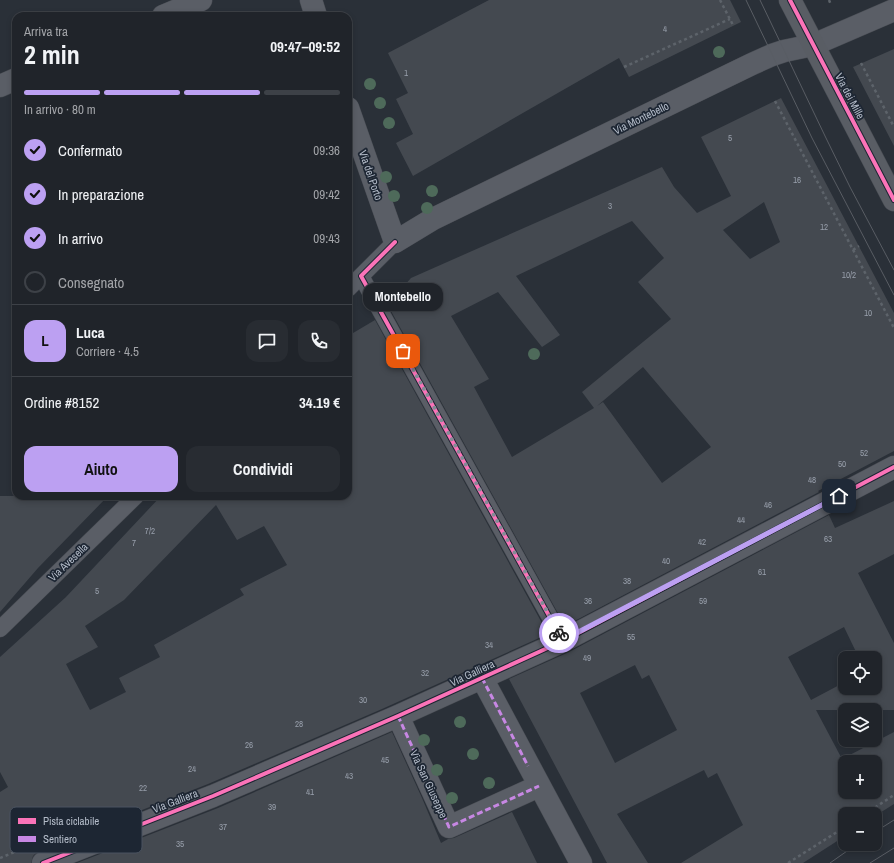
<!DOCTYPE html>
<html lang="it">
<meta charset="utf-8">
<style>
:root{--surface:#20242a;--page:#282c32;--text:#f1f3f6;--muted:#a2a4a8;--line:#3d4147;--accent:#bca0f2}
body{margin:0;font-family:"Archivo Narrow",sans-serif;background:var(--page);color:var(--text);height:100vh;display:flex;flex-direction:column;font-size:15px;white-space:nowrap}
*{box-sizing:border-box;margin:0}
p{font-size:13px;color:var(--muted)}
.icon{flex:none;width:22px;height:22px;fill:none;stroke:currentColor;stroke-width:2;stroke-linecap:round;stroke-linejoin:round}
.map{position:relative;flex:1;overflow:hidden}
.sheet{position:absolute;left:12px;top:12px;width:340px;height:488px;display:flex;flex-direction:column;background:var(--surface);border-radius:12px;box-shadow:0 2px 6px #0003,0 0 0 1px var(--line)}
.sheet>*{flex:none}
.fabs{position:absolute;left:838px;top:651px;display:grid;gap:8px}
.fabs a{display:grid;place-items:center;width:44px;height:44px;border-radius:8px;background:var(--surface);box-shadow:0 2px 6px #0003,0 0 0 1px var(--line);font-size:20px}
.pin{position:absolute;display:grid;place-items:center;width:34px;height:34px;color:#fff;margin:-17px;border-radius:8px;box-shadow:0 2px 6px #0006}
.courier{position:absolute;display:grid;place-items:center;width:40px;height:40px;margin:-20px;border:3px solid #bca0f2;border-radius:50%;background:#fff;color:#222;box-shadow:0 1px 5px #0007}
.bubble{position:absolute;height:28px;border-radius:12px;background:var(--surface);box-shadow:0 2px 6px #0003,0 0 0 1px var(--line);font-size:13px;font-weight:800;line-height:28px;text-align:center}
.head em{font-style:normal;font-weight:800}
.head div{display:flex;flex-direction:column-reverse}
.head{display:flex;align-items:center;justify-content:space-between;height:68px;padding:0 12px}
h1{font-size:26px;font-weight:800;line-height:30px}
.bar{display:grid;grid-template-columns:repeat(4,1fr);gap:6px 4px;align-content:center;height:48px;padding:0 12px}
.bar i{height:5px;border-radius:3px;background:var(--line)}
.bar .selected{background:var(--accent)}
.bar p{grid-column:span 4}
.line{display:flex;align-items:center;gap:10px;padding:0 12px;border-top:1px solid var(--line)}
.line div{flex:1}
.round{display:grid;place-items:center;flex:none;width:42px;height:42px;border-radius:12px;background:var(--page)}
ol{padding:0 12px;list-style:none}
li{display:flex;align-items:center;gap:12px;height:44px}
li p{margin-inline-start:auto}
li .icon{padding:4px;border-radius:50%;background:var(--accent);color:#111;stroke-width:4}
li:last-child{color:var(--muted)}
li i{width:22px;height:22px;border:2px solid var(--line);border-radius:50%}
.cta{display:flex;gap:8px;margin-top:auto;padding:8px 12px}
.cta a{flex:1;height:46px;border-radius:12px;background:var(--accent);color:#111;font-size:16px;font-weight:800;line-height:46px;text-align:center}
.cta a+a{background:var(--page);color:var(--text)}
.map>svg:first-child{display:block}
.building{fill:#444950;fill-rule:evenodd}
.lines{fill:none;stroke-linecap:round;stroke-linejoin:round}
.lane-casing{stroke:#484c53;stroke-width:17}
.street-casing{stroke:#484c53;stroke-width:23}
.secondary-casing{stroke:#484c53;stroke-width:23}
.path{stroke:#5d636a;stroke-width:2.5;stroke-dasharray:3 3;stroke-linecap:butt}
.lane{stroke:#5a5e66;stroke-width:16}
.street{stroke:#5a5e66;stroke-width:22}
.secondary{stroke:#595d64;stroke-width:22}
.tram{stroke:#595d64;stroke-width:1}
.quiet{stroke:#c787e3;stroke-width:3;stroke-dasharray:6 3;stroke-linecap:butt}
.cycleway-casing{stroke:#1d2633;stroke-width:6}
.cycleway{stroke:#fb73b8;stroke-width:4}
.tree{fill:#4e6a5a}
.done{stroke:#848b96;stroke-width:4;stroke-dasharray:0 7.2}
.route{stroke:#bca0f2;stroke-width:5}
.labels{text-anchor:middle;stroke-width:3.5;stroke-linejoin:round;paint-order:stroke}
.number-label{font-size:9px;fill:#989fab}
.street-label{font-size:11px;fill:#b4bcc9;stroke:#1d2633}
.key{fill:#1d2633;stroke:#4a5360;stroke-width:1}
.key-label{font-size:11px;fill:#b4bcc9}
</style>
<div class="map">
<svg width="894" height="863" viewBox="0 0 894 863">
<rect width="100%" height="100%" fill="#2a3038"/>
<path class="building" d="M489,0h241l11,22 -112,55 -10,-19 -206,118 -17,-33 17,-9 -17,-35 12,-6 -20,-40z
M894,49v97l-41,-79z
M781,98l113,215v138l-76,40 1,1 -254,134 -174,-315 5,-3 3,-13 4,-8 8,-9 251,-111 12,20 23,26 34,-17 -30,-59zM764,202l16,40 -30,17 -27,-29zM632,221l32,37 -26,24 33,37 -89,73 12,16 -82,49 -38,-70 15,-8 -38,-63 47,-24 44,55 18,-12 -44,-59zM643,367l68,80 -49,36 -59,-81 -6,4z
M375,320l173,314 -166,75 -174,75 -170,67 -5,5 -2,7h-31v-71l8,-5 -8,-15v-115l66,-60 95,-101h187v-160zM216,505l21,35 27,-14 23,39 -47,24 4,6 -90,50 6,12 -41,21 7,14 -36,18 -24,-46 32,-17 -13,-21 39,-26z
M0,496h108l-70,72 -38,44z
M894,501v53l-36,19 36,70v67h-78l26,49 52,-27v72l-19,12v-2h-30v22l-42,27h-122l62,-38 -26,-52 -9,5 -4,-8 -87,44 31,49h-41l-98,-184 60,-27 260,-137 6,13zM844,627l15,31h16v30h-30v-6l-34,18 -23,-43zM635,665l7,14 7,-4 28,55 -62,33 -35,-70zM845,762h30v30h-30z
M392,732l30,66 19,45 7,-4 6,-1 58,-26 25,51h-460l141,-55z"/>
<g class="lines">
<defs>
<path id="lane" d="M361,276l202,365
M348,289l47,-47
M0,629l136,-133"/>
<path id="street" d="M311,0l5,16
M163,16l38,-16
M0,86l16,-7
M348,108l47,134 38,-23 319,-155 20,-9 12,-4 29,-6 81,-35
M482,678l99,185
M398,716l51,111 90,-41
M43,863l170,-67 185,-80 165,-75 331,-174"/>
<path id="secondary" d="M790,0l104,200"/>
</defs>
<use href="#lane" class="lane-casing"/>
<use href="#street" class="street-casing"/>
<use href="#secondary" class="secondary-casing"/>
<path class="path" d="M720,0l13,25
M829,0l2,5
M861,63l33,64
M624,67l106,-48
M775,101l119,227
M853,250l6,-4
M865,814l29,-19
M0,858l22,-9
M788,863l57,-36"/>
<use href="#lane" class="lane"/>
<use href="#street" class="street"/>
<use href="#secondary" class="secondary"/>
<path class="tram" d="M746,0l66,138 82,157
M760,0l65,136 25,51 44,83
M875,832l19,-12
M830,863l27,-19
M870,863l24,-15"/>
<path class="quiet" d="M482,678l46,88
M398,716l51,111 90,-41"/>
<defs>
<path id="cycleway" d="M790,0l104,200
M395,242l-34,34 202,365
M43,863l170,-67 185,-80 165,-75 331,-174"/>
</defs>
<use href="#cycleway" class="cycleway-casing"/>
<use href="#cycleway" class="cycleway"/>
</g>
<g class="tree">
<circle cx="719" cy="52" r="6"/>
<circle cx="370" cy="84" r="6"/>
<circle cx="380" cy="103" r="6"/>
<circle cx="389" cy="123" r="6"/>
<circle cx="386" cy="177" r="6"/>
<circle cx="432" cy="191" r="6"/>
<circle cx="394" cy="196" r="6"/>
<circle cx="427" cy="208" r="6"/>
<circle cx="534" cy="354" r="6"/>
<circle cx="460" cy="722" r="6"/>
<circle cx="424" cy="740" r="6"/>
<circle cx="473" cy="754" r="6"/>
<circle cx="437" cy="770" r="6"/>
<circle cx="489" cy="783" r="6"/>
<circle cx="452" cy="798" r="6"/>
</g>
<g class="lines">
<path class="done" d="M403,351l156,282"/>
<path class="route" d="M559,633l4,7 276,-144"/>
</g>
<g class="labels">
<g class="number-label">
<text x="665" y="32">4</text>
<text x="406" y="76">1</text>
<text x="730" y="141">5</text>
<text x="797" y="183">16</text>
<text x="610" y="209">3</text>
<text x="824" y="230">12</text>
<text x="849" y="278">10/2</text>
<text x="868" y="316">10</text>
<text x="864" y="456">52</text>
<text x="842" y="467">50</text>
<text x="812" y="483">48</text>
<text x="768" y="508">46</text>
<text x="741" y="523">44</text>
<text x="150" y="534">7/2</text>
<text x="828" y="542">63</text>
<text x="702" y="545">42</text>
<text x="134" y="546">7</text>
<text x="666" y="564">40</text>
<text x="762" y="575">61</text>
<text x="627" y="584">38</text>
<text x="97" y="594">5</text>
<text x="588" y="604">36</text>
<text x="703" y="604">59</text>
<text x="631" y="640">55</text>
<text x="489" y="648">34</text>
<text x="587" y="661">49</text>
<text x="425" y="676">32</text>
<text x="363" y="703">30</text>
<text x="299" y="727">28</text>
<text x="249" y="748">26</text>
<text x="385" y="763">45</text>
<text x="192" y="772">24</text>
<text x="349" y="779">43</text>
<text x="143" y="791">22</text>
<text x="310" y="795">41</text>
<text x="272" y="810">39</text>
<text x="223" y="830">37</text>
<text x="180" y="847">35</text>
</g>
<g class="street-label">
<text transform="translate(850 96) rotate(62)" y="4">Via dei Mille</text>
<text transform="translate(641 118) rotate(-26)" y="4">Via Montebello</text>
<text transform="translate(371 175) rotate(71)" y="4">Via del Porto</text>
<text transform="translate(68 562) rotate(-44)" y="4">Via Avesella</text>
<text transform="translate(472 673) rotate(-25)" y="4">Via Galliera</text>
<text transform="translate(429 784) rotate(65)" y="4">Via San Giuseppe</text>
<text transform="translate(175 801) rotate(-21)" y="4">Via Galliera</text>
</g>
</g>
<rect x="10" y="807" width="132" height="46" rx="6" class="key"/>
<rect x="18" y="818" width="18" height="6" fill="#fb73b8"/>
<rect x="18" y="836" width="18" height="6" fill="#c787e3"/>
<g class="key-label">
<text x="43" y="825">Pista ciclabile</text>
<text x="43" y="843">Sentiero</text>
</g>
</svg>
<div class="fabs">
<a><svg class="icon" aria-label="locate" viewBox="0 0 24 24"><circle cx="12" cy="12" r="6"/><path d="M12 2v4M12 18v4M2 12h4M18 12h4"/></svg></a>
<a><svg class="icon" aria-label="layers" viewBox="0 0 24 24"><path d="M12 4l9 5-9 5-9-5zM3 14l9 5 9-5"/></svg></a>
<a>+</a>
<a>−</a>
</div>
<div class="pin" style="left:403px;top:351px;background:#ea580c"><svg class="icon" aria-label="bag" viewBox="0 0 24 24"><path d="M5 8h14l-1 12H6zM9 8a3 3 0 0 1 6 0"/></svg></div>
<div class="pin" style="left:839px;top:496px;background:#1f2937"><svg class="icon" aria-label="home" viewBox="0 0 24 24"><path d="M3 11l9-7 9 7M6 9v11h12V9"/></svg></div>
<div class="courier" style="left:559px;top:633px"><svg class="icon" aria-label="bike" viewBox="0 0 24 24"><circle cx="6" cy="16" r="4"/><circle cx="18" cy="16" r="4"/><path d="M6 16l4-8h5l3 8M10 8l3 8H6M13 5h3"/></svg></div>
<div class="bubble" style="left:363px;top:283px;width:80px">Montebello</div>
<section class="sheet">
<div class="head"><div><h1>2 min</h1><p>Arriva tra</p></div><em>09:47–09:52</em></div>
<div class="bar"><i class="selected"></i><i class="selected"></i><i class="selected"></i><i></i><p>In arrivo · 80 m</p></div>
<ol>
<li><svg class="icon" aria-label="check" viewBox="0 0 24 24"><path d="M5 12l5 5 9-10"/></svg>Confermato<p>09:36</p></li>
<li><svg class="icon" aria-label="check" viewBox="0 0 24 24"><path d="M5 12l5 5 9-10"/></svg>In preparazione<p>09:42</p></li>
<li><svg class="icon" aria-label="check" viewBox="0 0 24 24"><path d="M5 12l5 5 9-10"/></svg>In arrivo<p>09:43</p></li>
<li><i></i>Consegnato</li>
</ol>
<div class="line" style="height:72px"><b class="round" style="background:var(--accent);color:#111">L</b><div><b>Luca</b><p>Corriere · 4.5</p></div><a class="round"><svg class="icon" aria-label="chat" viewBox="0 0 24 24"><path d="M4 5h16v11H9l-5 4z"/></svg></a><a class="round"><svg class="icon" aria-label="phone" viewBox="0 0 24 24"><path d="M5 4h4l2 5-3 2q2 4 5 5l2-3 5 2v4C11 20 4 13 5 4z"/></svg></a></div>
<div class="line" style="height:52px"><div>Ordine #8152</div><b>34.19 €</b></div>
<div class="cta"><a>Aiuto</a><a>Condividi</a></div>
</section>
</div>
